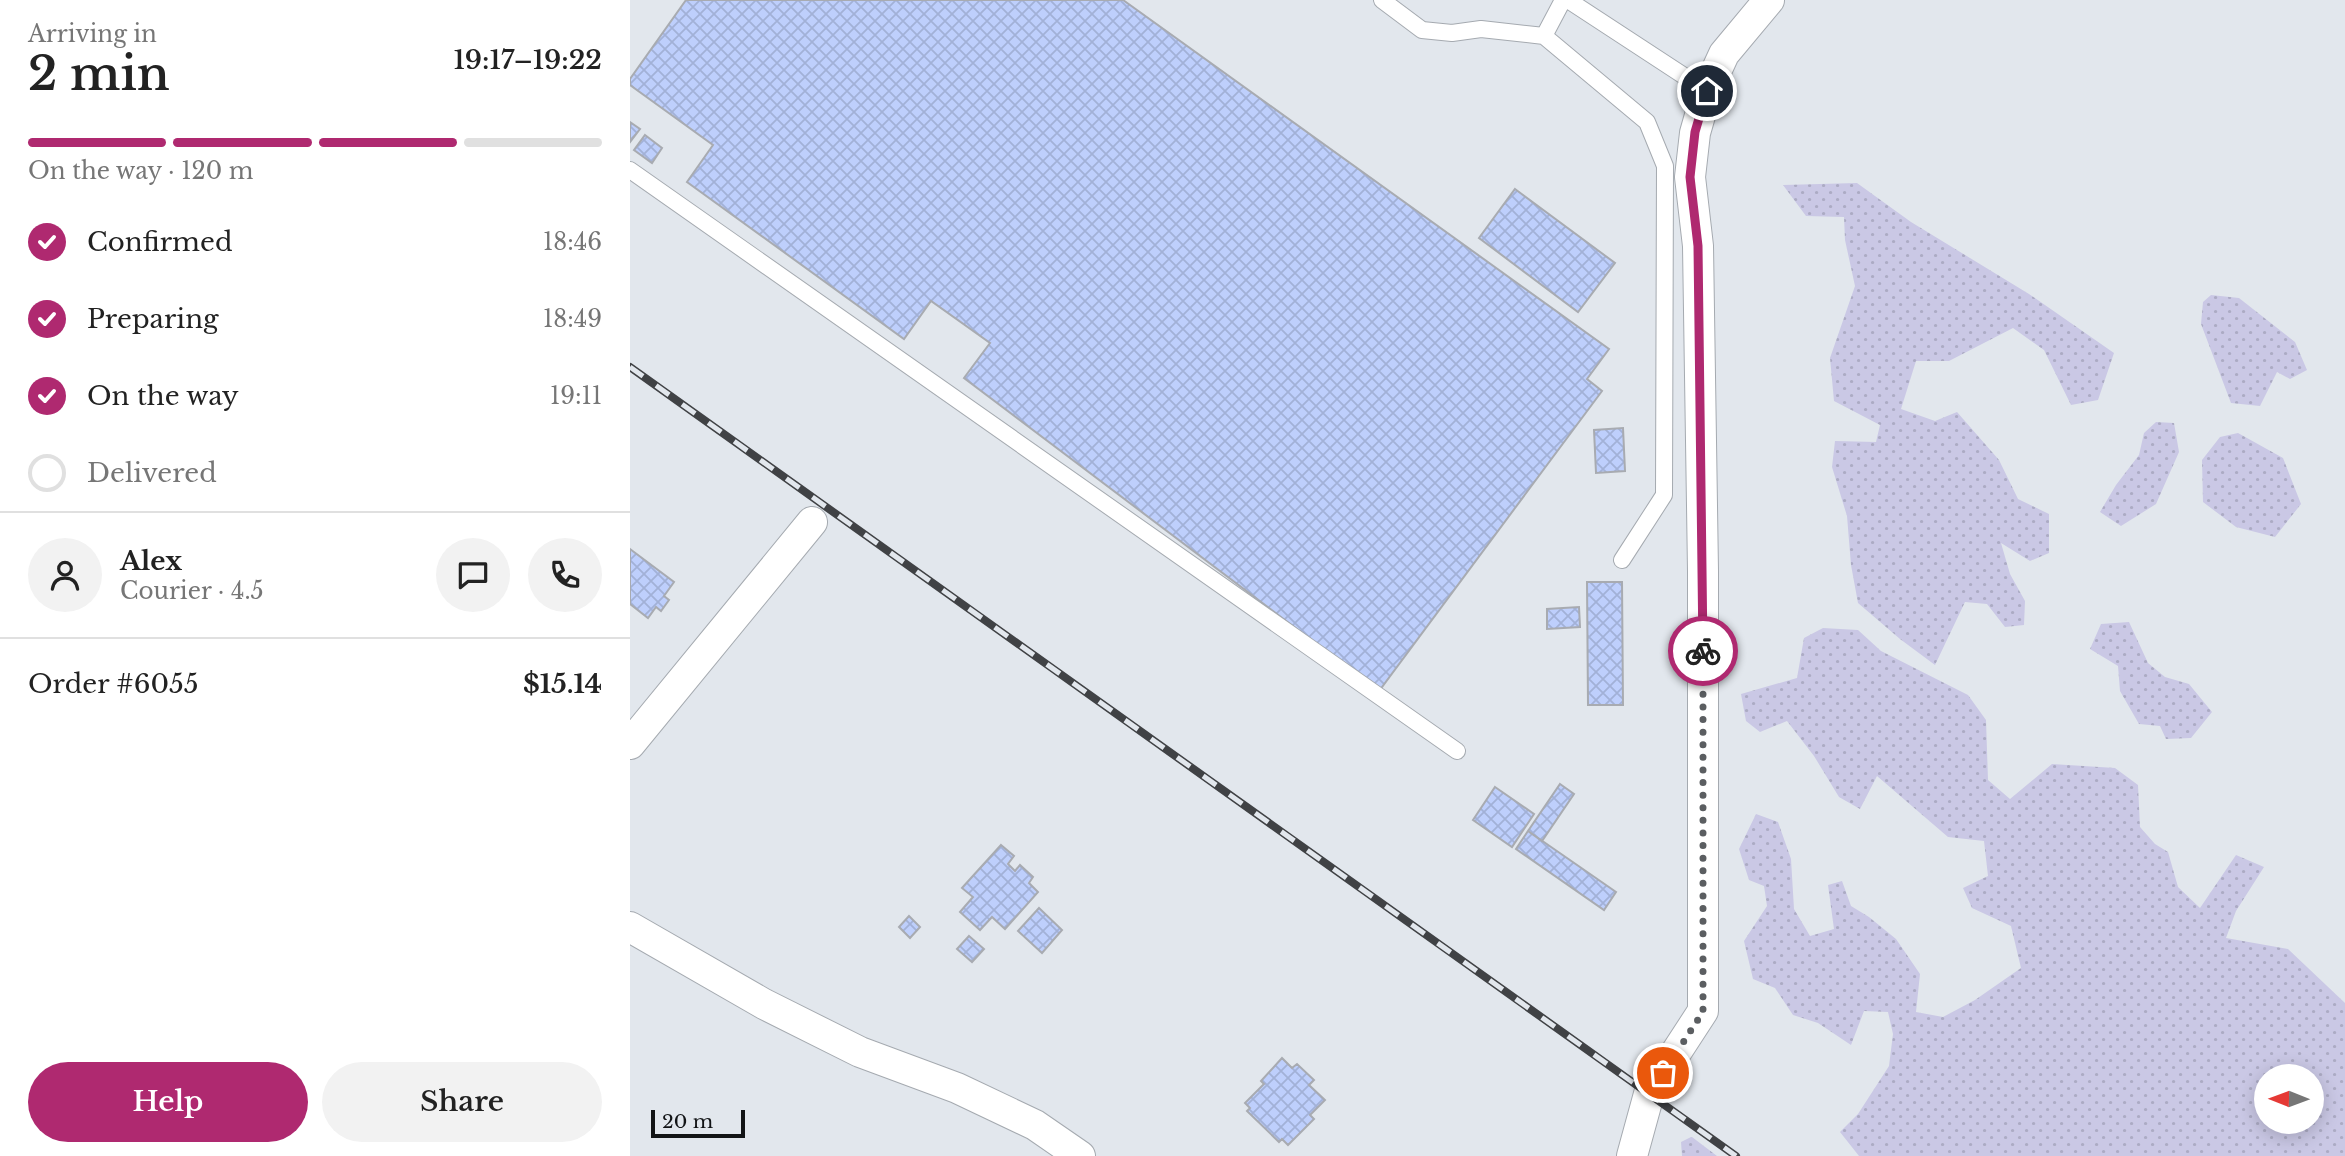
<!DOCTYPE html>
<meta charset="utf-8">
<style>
:root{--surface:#fff;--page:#f2f2f2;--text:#222;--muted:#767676;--line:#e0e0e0;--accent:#af2970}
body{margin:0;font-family:"Libre Baskerville",serif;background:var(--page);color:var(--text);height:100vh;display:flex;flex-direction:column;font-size:26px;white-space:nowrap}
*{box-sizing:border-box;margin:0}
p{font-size:23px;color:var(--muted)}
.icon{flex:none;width:38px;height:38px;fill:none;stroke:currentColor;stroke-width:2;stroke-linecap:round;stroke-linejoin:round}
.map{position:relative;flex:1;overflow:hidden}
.panel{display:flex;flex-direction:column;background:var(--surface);width:630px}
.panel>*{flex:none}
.needle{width:46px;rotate:271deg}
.fabs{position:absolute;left:1624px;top:1064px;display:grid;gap:14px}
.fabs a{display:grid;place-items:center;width:70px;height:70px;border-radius:50%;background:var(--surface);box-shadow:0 4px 18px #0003;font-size:35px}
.scale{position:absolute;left:21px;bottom:18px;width:94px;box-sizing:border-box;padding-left:7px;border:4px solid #121416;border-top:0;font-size:19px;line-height:24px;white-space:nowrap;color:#121416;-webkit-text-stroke:5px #e2e7ed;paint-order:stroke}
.pin{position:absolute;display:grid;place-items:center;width:60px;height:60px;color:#fff;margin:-30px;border:4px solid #fff;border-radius:50%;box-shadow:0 2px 7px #0007}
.courier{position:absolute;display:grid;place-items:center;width:70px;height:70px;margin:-35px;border:5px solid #af2970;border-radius:50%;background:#fff;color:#222;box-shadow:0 2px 9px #0007}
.headline em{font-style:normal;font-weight:600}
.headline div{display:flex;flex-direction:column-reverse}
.headline{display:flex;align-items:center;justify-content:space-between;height:119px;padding:0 28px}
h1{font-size:46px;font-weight:600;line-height:52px}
.bar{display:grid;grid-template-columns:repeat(4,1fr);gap:10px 7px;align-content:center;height:84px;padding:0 28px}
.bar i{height:9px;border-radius:5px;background:var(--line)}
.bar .selected{background:var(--accent)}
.bar p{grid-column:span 4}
.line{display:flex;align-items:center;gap:18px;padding:0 28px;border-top:2px solid var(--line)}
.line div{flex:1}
.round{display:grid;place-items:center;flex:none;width:74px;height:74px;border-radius:37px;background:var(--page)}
ol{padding:0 28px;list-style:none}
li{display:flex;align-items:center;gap:21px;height:77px}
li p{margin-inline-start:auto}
li .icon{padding:7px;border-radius:50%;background:var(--accent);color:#fff;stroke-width:4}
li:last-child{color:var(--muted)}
li i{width:38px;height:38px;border:4px solid var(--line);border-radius:50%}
.primary-button{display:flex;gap:14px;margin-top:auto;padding:14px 28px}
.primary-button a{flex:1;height:80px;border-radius:42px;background:var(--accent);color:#fff;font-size:28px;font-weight:600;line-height:80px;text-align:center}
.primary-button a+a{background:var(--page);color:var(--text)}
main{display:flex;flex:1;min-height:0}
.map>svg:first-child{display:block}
.green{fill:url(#green-dots);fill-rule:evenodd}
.building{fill:url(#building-cross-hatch);stroke:#a8abb1;stroke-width:2}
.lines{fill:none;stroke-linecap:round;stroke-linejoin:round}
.service-casing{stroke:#a5aab0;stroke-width:18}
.minor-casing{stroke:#a5aab0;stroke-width:32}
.service{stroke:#fff;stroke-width:16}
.minor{stroke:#fff;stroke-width:30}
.rail-casing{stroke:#404245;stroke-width:8}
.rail{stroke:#e2e7ed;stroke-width:5;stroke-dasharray:16;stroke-linecap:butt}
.done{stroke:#5b5e61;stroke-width:7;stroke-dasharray:0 12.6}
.route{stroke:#af2970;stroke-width:9}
</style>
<main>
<section class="panel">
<div class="headline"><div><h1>2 min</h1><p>Arriving in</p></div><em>19:17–19:22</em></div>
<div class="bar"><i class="selected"></i><i class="selected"></i><i class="selected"></i><i></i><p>On the way · 120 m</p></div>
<ol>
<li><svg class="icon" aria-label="check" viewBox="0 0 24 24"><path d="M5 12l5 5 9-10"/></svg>Confirmed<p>18:46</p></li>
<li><svg class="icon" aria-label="check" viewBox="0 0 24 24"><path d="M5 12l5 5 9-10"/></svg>Preparing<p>18:49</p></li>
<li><svg class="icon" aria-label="check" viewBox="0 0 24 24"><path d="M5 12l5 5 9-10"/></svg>On the way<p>19:11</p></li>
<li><i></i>Delivered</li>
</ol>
<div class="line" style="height:126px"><a class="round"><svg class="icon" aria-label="person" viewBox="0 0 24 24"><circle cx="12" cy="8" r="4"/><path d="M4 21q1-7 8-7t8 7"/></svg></a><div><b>Alex</b><p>Courier · 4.5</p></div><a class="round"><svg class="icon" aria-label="chat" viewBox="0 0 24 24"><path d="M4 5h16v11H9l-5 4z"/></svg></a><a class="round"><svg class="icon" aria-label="phone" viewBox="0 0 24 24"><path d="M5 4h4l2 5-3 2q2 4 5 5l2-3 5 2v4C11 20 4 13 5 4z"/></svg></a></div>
<div class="line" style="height:91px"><div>Order #6055</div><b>$15.14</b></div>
<div class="primary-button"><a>Help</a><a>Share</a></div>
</section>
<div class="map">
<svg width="1715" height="1156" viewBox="0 0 1715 1156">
<defs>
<pattern id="green-dots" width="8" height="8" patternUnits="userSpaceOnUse" patternTransform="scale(1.75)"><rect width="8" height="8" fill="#cac8e5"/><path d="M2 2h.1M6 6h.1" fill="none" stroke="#acabc4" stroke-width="1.8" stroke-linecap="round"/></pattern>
<pattern id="building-cross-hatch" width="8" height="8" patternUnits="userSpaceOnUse" patternTransform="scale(1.75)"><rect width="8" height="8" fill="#becffc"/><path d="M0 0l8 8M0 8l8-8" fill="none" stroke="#a2b1d7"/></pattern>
</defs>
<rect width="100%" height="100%" fill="#e2e7ed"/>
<path class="green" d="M1227,183l54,39 118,72 85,59 -16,47 -27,5 -27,-55 -31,-22 -64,33h-33l-15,48 34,12 22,-9 42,48 19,39 31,15v39l-19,8 -29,-18 9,31 15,27 -1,24 -19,2 -18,-23 -22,-2 -30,63 -35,-26 -42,-36 -7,-38 -4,-49 -15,-49 3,-26 41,1 4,-17 -46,-24 -4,-43 25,-72 -10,-46 -1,-23 -38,-1 -23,-31z
M1581,295l28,3 56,44 12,28 -17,9 -13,-7 -17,34 -29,-3 -30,-79 2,-22z
M1526,422l18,1 5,29 -23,52 -35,22 -21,-14 16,-27 23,-30 5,-22z
M1608,433l45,25 18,46 -26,33 -39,-10 -33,-25 -1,-42 18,-23z
M1499,622l19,41 17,14 24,7 23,28 -21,26 -25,1 -6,-13 -21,-2 -19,-33 -2,-25 -28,-17 11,-25z
M1193,628l35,2 23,21 87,44 18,25 2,60 22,19 42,-35 63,4 23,17 2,42 15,17 13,8 10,35 22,21 36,-53 28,12 -28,44 -10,27 62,11 57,54v153h-486l-19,-24 18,-18 31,-48 4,-32 -5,-22 -24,-1 -13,34 -33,-22 -25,-8 -18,-27 -22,-9 -9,-38 23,-35 -3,-20 -15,-6 -10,-31 17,-35 22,8 13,37 3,50 16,27 24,-7 -6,-44 14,-4 9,25 18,11 27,22 24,35 -4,38 27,5 32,-17 46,-32 -10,-42 -39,-18 -9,-20 25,-12 -4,-35 -36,-4 -71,-61 -17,33 -21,-12 -25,-41 -27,-35 -27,11 -14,-11 -5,-27 56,-16 7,-40zM1682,1076v46h-46v-46z
M1061,1137h1l25,19h-35l-1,-14z"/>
<path class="building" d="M56,0h437l486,349 -22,30 15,12 -223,300 -415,-313 26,-35 -59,-42 -27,38 -217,-157 26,-37 -83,-60v-6z
M0,122l10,7 -10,13z
M15,135l17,13 -10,15 -18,-13z
M885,189l100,74 -37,49 -99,-74z
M993,428l2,43 -29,2 -2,-43z
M0,549l44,33 -10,14 5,4 -8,11 -5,-4 -8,11 -18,-14z
M957,582h35l1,123h-35z
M949,607l1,20 -33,2v-20z
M930,784l14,10 -32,47 -14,-10z
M865,787l39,27 -22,33 -39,-27z
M898,831l88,61 -12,18 -88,-61z
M371,845l13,11 -6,8 7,7 5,-6 13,12 -4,6 9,9 -33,37 -13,-12 -12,13 -20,-18 13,-15 -11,-9z
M409,908l23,22 -20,23 -24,-22z
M279,916l11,11 -10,11 -11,-11z
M339,936l15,13 -12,13 -15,-13z
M652,1058l10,10 5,-4 17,16 -5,5 16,15 -15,15 4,4 -26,26 -6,-6 -3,3 -32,-31 3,-3 -5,-5 19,-19 -3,-3z"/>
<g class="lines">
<defs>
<path id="service" d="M752,0l40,30 30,3 29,-4 63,7 19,-36
M938,0l139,91
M914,36l103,86 18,44 -1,329 -42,65
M0,170l827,581"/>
<path id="minor" d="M0,744l182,-222
M0,927l134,77 96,48 97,36 78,37 45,31
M1002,1156l17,-62 54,-83v-440l-5,-325 -8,-69 5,-44 12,-42 17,-37 45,-54"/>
</defs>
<use href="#service" class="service-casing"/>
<use href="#minor" class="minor-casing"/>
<use href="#service" class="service"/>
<use href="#minor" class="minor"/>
<defs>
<path id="rail" d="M0,367l1106,789"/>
</defs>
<use href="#rail" class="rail-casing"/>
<use href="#rail" class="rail"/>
</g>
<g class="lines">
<path class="done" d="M1033,1073l40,-61v-361"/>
<path class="route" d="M1073,651l-5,-405 -8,-69 5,-45 12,-41"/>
</g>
</svg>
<div class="fabs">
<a><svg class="needle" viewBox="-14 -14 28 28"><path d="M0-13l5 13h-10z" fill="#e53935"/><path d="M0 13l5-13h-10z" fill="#767676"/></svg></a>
</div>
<div class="scale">20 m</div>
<div class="pin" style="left:1033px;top:1073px;background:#ea580c"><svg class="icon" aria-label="bag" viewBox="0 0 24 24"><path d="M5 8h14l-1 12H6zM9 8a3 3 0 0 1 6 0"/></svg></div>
<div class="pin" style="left:1077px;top:91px;background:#1f2937"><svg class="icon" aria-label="home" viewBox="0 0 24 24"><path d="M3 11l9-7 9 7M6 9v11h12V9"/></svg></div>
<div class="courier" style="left:1073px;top:651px"><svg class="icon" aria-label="bike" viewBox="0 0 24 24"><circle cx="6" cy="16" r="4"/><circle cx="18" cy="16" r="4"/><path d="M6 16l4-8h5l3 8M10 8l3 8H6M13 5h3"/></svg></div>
</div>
</main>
